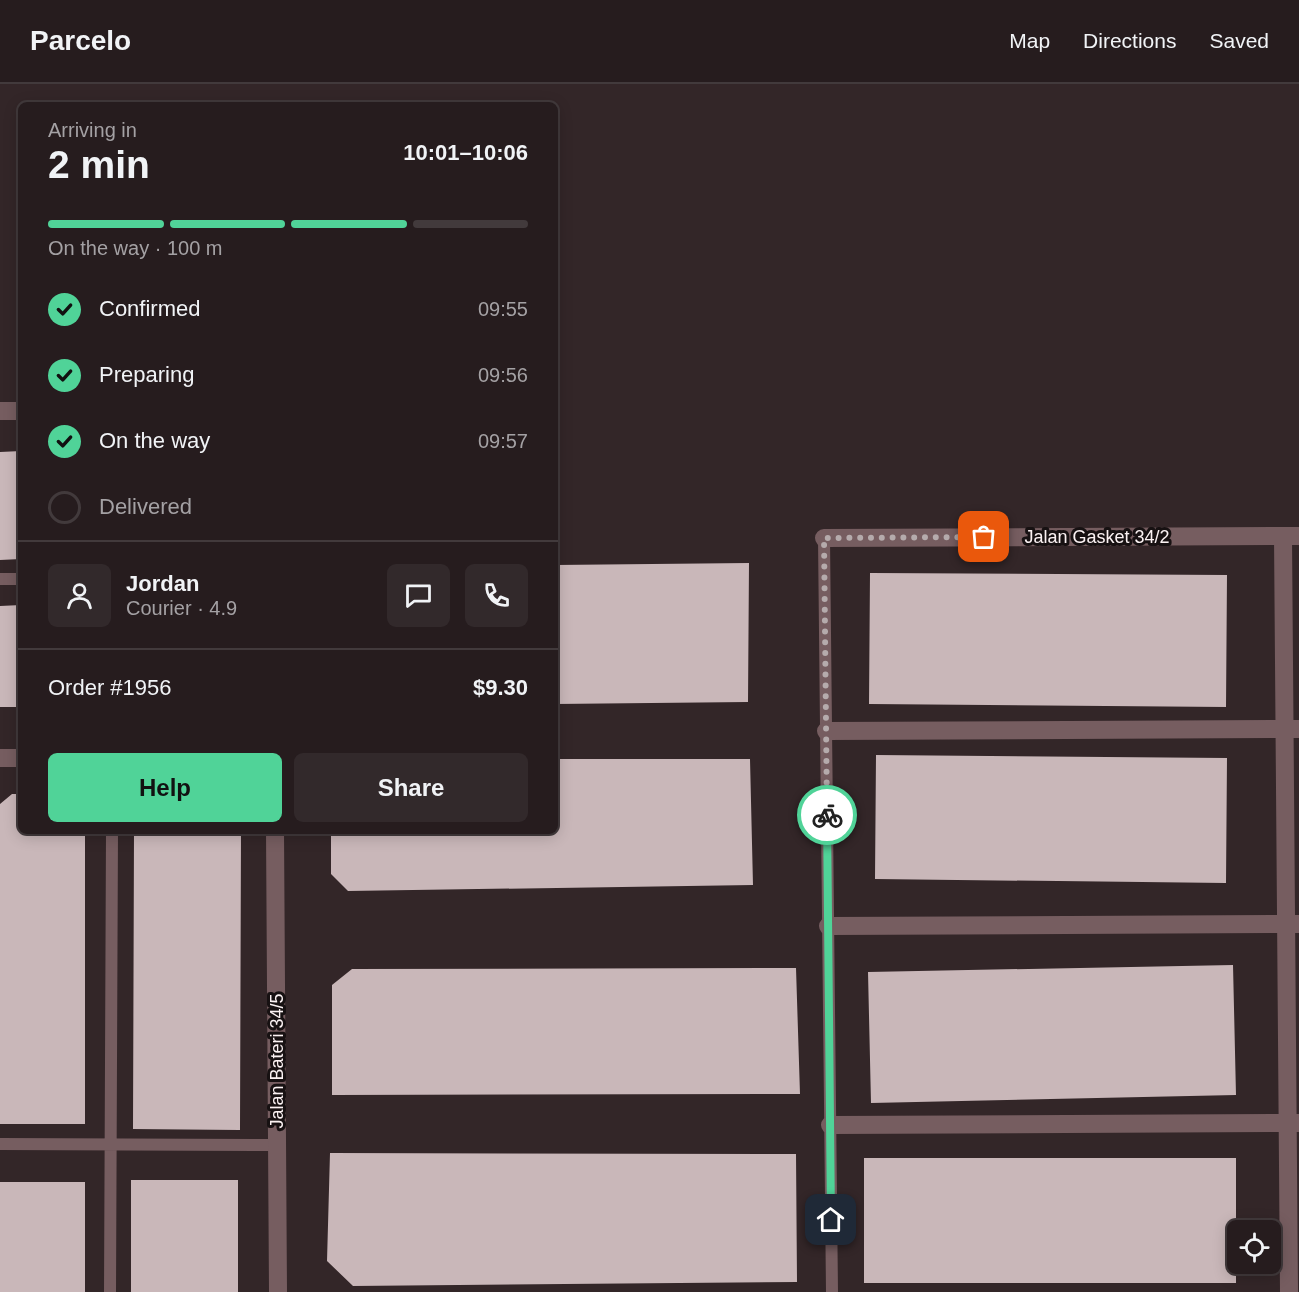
<!DOCTYPE html>
<meta charset="utf-8">
<style>
:root{--surface:#261c1e;--page:#32292b;--text:#f1f3f6;--muted:#a4a1a4;--line:#423a3c;--accent:#50d398}
body{margin:0;font-family:Helvetica,sans-serif;background:var(--page);color:var(--text);height:100vh;display:flex;flex-direction:column;font-size:22px;white-space:nowrap}
*{box-sizing:border-box;margin:0}
p{font-size:20px;color:var(--muted)}
.icon{flex:none;width:33px;height:33px;fill:none;stroke:currentColor;stroke-width:2;stroke-linecap:round;stroke-linejoin:round}
.map{position:relative;flex:1;overflow:hidden}
.details{position:absolute;left:18px;top:18px;width:540px;height:732px;display:flex;flex-direction:column;background:var(--surface);border-radius:9px;box-shadow:0 3px 15px #0003,0 0 0 2px var(--line)}
.details>*{flex:none}
.buttons{position:absolute;left:1227px;top:1136px;display:grid;gap:12px}
.buttons a{display:grid;place-items:center;width:54px;height:54px;border-radius:9px;background:var(--surface);box-shadow:0 3px 15px #0003,0 0 0 2px var(--line);font-size:30px}
.pin{position:absolute;display:grid;place-items:center;width:51px;height:51px;color:#fff;margin:-26px;border-radius:12px;box-shadow:0 3px 9px #0006}
.courier{position:absolute;display:grid;place-items:center;width:60px;height:60px;margin:-30px;border:4px solid #50d398;border-radius:50%;background:#fff;color:#222;box-shadow:0 2px 8px #0007}
.summary em{font-style:normal;font-weight:600}
.summary div{display:flex;flex-direction:column-reverse}
.summary{display:flex;align-items:center;justify-content:space-between;height:102px;padding:0 30px}
h1{font-size:39px;font-weight:600;line-height:45px}
.bar{display:grid;grid-template-columns:repeat(4,1fr);gap:9px 6px;align-content:center;height:72px;padding:0 30px}
.bar i{height:8px;border-radius:4px;background:var(--line)}
.bar .on{background:var(--accent)}
.bar p{grid-column:span 4}
.line{display:flex;align-items:center;gap:15px;padding:0 30px;border-top:2px solid var(--line)}
.line div{flex:1}
.round{display:grid;place-items:center;flex:none;width:63px;height:63px;border-radius:9px;background:var(--page)}
ol{padding:0 30px;list-style:none}
li{display:flex;align-items:center;gap:18px;height:66px}
li p{margin-inline-start:auto}
li .icon{padding:6px;border-radius:50%;background:var(--accent);color:#111;stroke-width:4}
li:last-child{color:var(--muted)}
li i{width:33px;height:33px;border:3px solid var(--line);border-radius:50%}
.button{display:flex;gap:12px;margin-top:auto;padding:12px 30px}
.button a{flex:1;height:69px;border-radius:9px;background:var(--accent);color:#111;font-size:24px;font-weight:600;line-height:69px;text-align:center}
.button a+a{background:var(--page);color:var(--text)}
header{display:flex;align-items:center;gap:36px;box-sizing:border-box;height:84px;padding:0 30px;background:var(--surface);border-bottom:2px solid var(--line)}
header strong{font-size:28px}
nav{display:flex;gap:33px;margin-inline-start:auto;font-size:21px}
.map>svg:first-child{display:block}
.building{fill:#c9b7b9}
.lines{fill:none;stroke-linecap:round;stroke-linejoin:round}
.lane{stroke:#765d60;stroke-width:12}
.street{stroke:#765d60;stroke-width:18}
.done{stroke:#b5abac;stroke-width:6;stroke-dasharray:0 10.8}
.route{stroke:#50d398;stroke-width:8}
.labels{text-anchor:middle;stroke-width:6;stroke-linejoin:round;paint-order:stroke}
.street-label{font-size:18px;fill:#fbf2f3;stroke:#171112}
</style>
<header>
<strong>Parcelo</strong>
<nav><a>Map</a><a>Directions</a><a>Saved</a></nav>
</header>
<div class="map">
<svg width="1299" height="1208" viewBox="0 0 1299 1208">
<rect width="100%" height="100%" fill="#332628"/>
<path class="building" d="M21,367v108l-21,1v-108z
M749,479l-1,139 -193,2v-139z
M870,489l357,2 -1,132 -357,-3z
M21,521v102h-21v-101z
M876,671l351,3 -1,125 -351,-4z
M555,675h195l3,126 -405,6 -17,-17v-43h224z
M12,710h9v37h64v293h-85v-320z
M134,747h107l-1,299 -107,-1z
M1233,881l3,130 -365,8 -3,-131z
M796,884l4,126 -468,1v-110l20,-16z
M330,1069l466,1 1,128 -444,4 -26,-25z
M864,1074h372v125h-372z
M131,1096h107v112h-107z
M0,1098h85v110h-85z"/>
<g class="lines">
<path class="lane" d="M824,454l8,754
M0,495h21
M0,1060l277,1
M110,1208l2,-461"/>
<path class="street" d="M0,327h21
M1283,452l6,756
M824,454l475,-2
M826,647l473,-2
M0,674h21
M275,747l3,461
M828,842l471,-2
M830,1041l469,-2"/>
</g>
<g class="lines">
<path class="done" d="M827,731l-3,-277 160,-1"/>
<path class="route" d="M827,731l4,405"/>
</g>
<g class="labels">
<g class="street-label">
<text x="1097" y="459">Jalan Gasket 34/2</text>
<text transform="translate(277 977) rotate(-90)" y="6">Jalan Bateri 34/5</text>
</g>
</g>
</svg>
<div class="buttons">
<a><svg class="icon" aria-label="locate" viewBox="0 0 24 24"><circle cx="12" cy="12" r="6"/><path d="M12 2v4M12 18v4M2 12h4M18 12h4"/></svg></a>
</div>
<div class="pin" style="left:984px;top:453px;background:#ea580c"><svg class="icon" aria-label="bag" viewBox="0 0 24 24"><path d="M5 8h14l-1 12H6zM9 8a3 3 0 0 1 6 0"/></svg></div>
<div class="pin" style="left:831px;top:1136px;background:#1f2937"><svg class="icon" aria-label="home" viewBox="0 0 24 24"><path d="M3 11l9-7 9 7M6 9v11h12V9"/></svg></div>
<div class="courier" style="left:827px;top:731px"><svg class="icon" aria-label="bike" viewBox="0 0 24 24"><circle cx="6" cy="16" r="4"/><circle cx="18" cy="16" r="4"/><path d="M6 16l4-8h5l3 8M10 8l3 8H6M13 5h3"/></svg></div>
<section class="details">
<div class="summary"><div><h1>2 min</h1><p>Arriving in</p></div><em>10:01–10:06</em></div>
<div class="bar"><i class="on"></i><i class="on"></i><i class="on"></i><i></i><p>On the way · 100 m</p></div>
<ol>
<li><svg class="icon" aria-label="check" viewBox="0 0 24 24"><path d="M5 12l5 5 9-10"/></svg>Confirmed<p>09:55</p></li>
<li><svg class="icon" aria-label="check" viewBox="0 0 24 24"><path d="M5 12l5 5 9-10"/></svg>Preparing<p>09:56</p></li>
<li><svg class="icon" aria-label="check" viewBox="0 0 24 24"><path d="M5 12l5 5 9-10"/></svg>On the way<p>09:57</p></li>
<li><i></i>Delivered</li>
</ol>
<div class="line" style="height:108px"><a class="round"><svg class="icon" aria-label="person" viewBox="0 0 24 24"><circle cx="12" cy="8" r="4"/><path d="M4 21q1-7 8-7t8 7"/></svg></a><div><b>Jordan</b><p>Courier · 4.9</p></div><a class="round"><svg class="icon" aria-label="chat" viewBox="0 0 24 24"><path d="M4 5h16v11H9l-5 4z"/></svg></a><a class="round"><svg class="icon" aria-label="phone" viewBox="0 0 24 24"><path d="M5 4h4l2 5-3 2q2 4 5 5l2-3 5 2v4C11 20 4 13 5 4z"/></svg></a></div>
<div class="line" style="height:78px"><div>Order #1956</div><b>$9.30</b></div>
<div class="button"><a>Help</a><a>Share</a></div>
</section>
</div>
